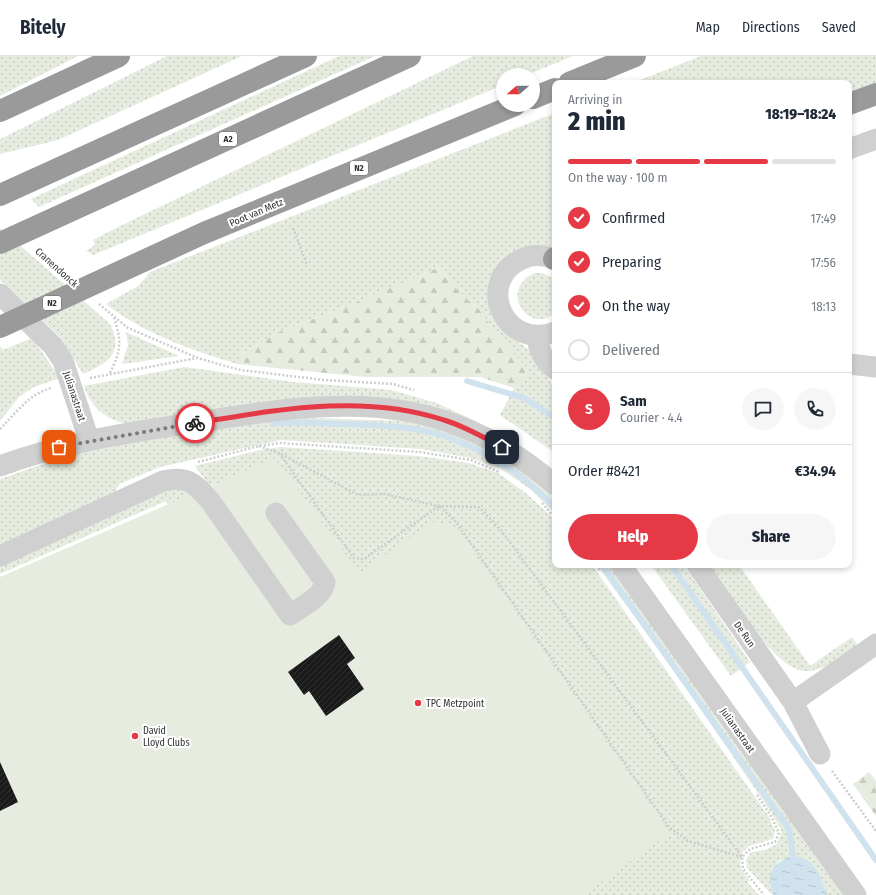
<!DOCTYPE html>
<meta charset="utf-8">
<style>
:root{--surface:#fff;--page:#f6f6f7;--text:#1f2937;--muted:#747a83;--line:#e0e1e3;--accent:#e63946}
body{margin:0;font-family:"Fira Sans Condensed",sans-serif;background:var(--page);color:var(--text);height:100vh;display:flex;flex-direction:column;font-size:15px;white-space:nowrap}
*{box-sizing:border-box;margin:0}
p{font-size:13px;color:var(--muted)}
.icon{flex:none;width:22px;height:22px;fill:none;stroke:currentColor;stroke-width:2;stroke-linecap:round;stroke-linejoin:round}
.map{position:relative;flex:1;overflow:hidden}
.drawer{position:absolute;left:552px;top:24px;width:300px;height:488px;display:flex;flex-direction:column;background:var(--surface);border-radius:8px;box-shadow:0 2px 6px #0003}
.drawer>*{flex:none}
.needle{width:26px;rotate:250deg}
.controls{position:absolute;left:496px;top:12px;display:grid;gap:8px}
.controls a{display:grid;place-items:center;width:44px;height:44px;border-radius:50%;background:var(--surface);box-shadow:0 2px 6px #0003;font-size:20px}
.pin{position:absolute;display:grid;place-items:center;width:34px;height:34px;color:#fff;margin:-17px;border-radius:8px;box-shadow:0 2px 6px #0006}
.courier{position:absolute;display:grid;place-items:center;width:40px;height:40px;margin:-20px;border:3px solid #e63946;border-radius:50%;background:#fff;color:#222;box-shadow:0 1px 5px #0007}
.summary em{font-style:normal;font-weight:800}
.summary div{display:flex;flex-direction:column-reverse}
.summary{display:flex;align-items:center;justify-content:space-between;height:68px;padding:0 16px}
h1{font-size:26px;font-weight:800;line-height:30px}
.bar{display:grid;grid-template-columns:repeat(4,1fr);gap:6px 4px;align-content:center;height:48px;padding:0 16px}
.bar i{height:5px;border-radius:3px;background:var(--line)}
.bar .selected{background:var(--accent)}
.bar p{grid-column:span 4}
.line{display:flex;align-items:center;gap:10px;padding:0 16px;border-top:1px solid var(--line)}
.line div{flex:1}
.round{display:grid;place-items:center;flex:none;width:42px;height:42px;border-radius:21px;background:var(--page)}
ol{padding:0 16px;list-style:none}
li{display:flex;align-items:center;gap:12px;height:44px}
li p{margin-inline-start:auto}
li .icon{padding:4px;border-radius:50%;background:var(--accent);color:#fff;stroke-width:4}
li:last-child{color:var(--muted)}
li i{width:22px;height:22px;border:2px solid var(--line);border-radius:50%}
.button{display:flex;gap:8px;margin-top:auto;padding:8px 16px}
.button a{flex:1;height:46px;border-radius:24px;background:var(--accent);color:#fff;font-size:16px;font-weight:800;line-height:46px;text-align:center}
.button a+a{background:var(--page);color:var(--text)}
header{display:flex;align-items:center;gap:24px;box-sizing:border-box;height:56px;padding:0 20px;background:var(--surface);border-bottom:1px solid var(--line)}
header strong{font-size:19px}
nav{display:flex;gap:22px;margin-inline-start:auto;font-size:14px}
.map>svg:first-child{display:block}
.grass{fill:url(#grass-dots)}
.forest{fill:url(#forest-firs)}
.pitch{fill:#e6ecdf}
.water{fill:url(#water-ripples)}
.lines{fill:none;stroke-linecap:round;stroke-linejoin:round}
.stream{stroke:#cfe2ee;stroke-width:6}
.building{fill:url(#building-hatch)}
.path{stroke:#cdcdcd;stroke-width:2.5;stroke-dasharray:2 2;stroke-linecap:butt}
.minor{stroke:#d0d0d0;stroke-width:21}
.highway{stroke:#9a9a9a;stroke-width:22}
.done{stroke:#7a7a7a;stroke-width:4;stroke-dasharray:0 7.2}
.route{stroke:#e63946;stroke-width:5}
.poi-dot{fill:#e63946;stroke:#fff;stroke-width:1.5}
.labels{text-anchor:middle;stroke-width:4;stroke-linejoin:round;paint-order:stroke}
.shield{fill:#fff;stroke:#707070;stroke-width:1}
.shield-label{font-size:9px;font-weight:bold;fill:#333}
.street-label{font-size:10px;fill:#333;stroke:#fff}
.poi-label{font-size:10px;fill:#333;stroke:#fff;text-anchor:start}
</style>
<header>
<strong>Bitely</strong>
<nav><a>Map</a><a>Directions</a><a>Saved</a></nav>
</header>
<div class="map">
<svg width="876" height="839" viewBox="0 0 876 839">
<defs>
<pattern id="grass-dots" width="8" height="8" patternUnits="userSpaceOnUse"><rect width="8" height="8" fill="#e6ecdf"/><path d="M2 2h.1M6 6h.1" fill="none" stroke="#c6cbc0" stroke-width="1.8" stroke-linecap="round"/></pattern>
<pattern id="forest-firs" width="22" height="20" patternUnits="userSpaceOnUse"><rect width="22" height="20" fill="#e6ecdf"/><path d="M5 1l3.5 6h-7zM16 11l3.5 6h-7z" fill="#c6cbc0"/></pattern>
<pattern id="water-ripples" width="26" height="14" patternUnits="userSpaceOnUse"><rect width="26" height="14" fill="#cfe2ee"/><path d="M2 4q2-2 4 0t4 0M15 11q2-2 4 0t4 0" fill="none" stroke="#b2c2cd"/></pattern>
<pattern id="building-hatch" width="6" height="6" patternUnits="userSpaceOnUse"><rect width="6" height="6" fill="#1a1a1a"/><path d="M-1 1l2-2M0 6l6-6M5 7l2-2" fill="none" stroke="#333"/></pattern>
</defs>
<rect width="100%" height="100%" fill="#fff"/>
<path class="grass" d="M0,0h78l-78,40z
M167,0h75l-184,84 -58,14v-15z
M339,0h36l-336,151 -8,-8z
M473,0h100l-46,19h-24v10l-410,170 -7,-4 9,-6 -2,-5 23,-12z
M701,0h175v28l-27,10v-11h-217z
M555,57v132l-49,16 -1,71 27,20 23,37v64l-55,-38 14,-27 5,-2 -11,-38 -14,-16 -13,-21 -21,-18 -20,-26 -95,40 -66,25 -38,22 -4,10c-45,-14 -93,-30 -131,-60l32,-18 12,-14z
M0,172l110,96c15,29 -3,40 -27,50l-23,-37 -60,-57z
M535,217h7l13,6v34c-26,23 -58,-24 -20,-40z
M126,276l53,24 -57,8 6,-19z
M32,282l28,40 -26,9 -15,10 -19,24v-75l3,4z
M184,311l110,15 97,8 46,13 36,17 -40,-13 -309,16c-21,-5 -33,-17 -40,-37z
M291,361c25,1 51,2 76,3 15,0 31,0 45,3 59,12 99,36 143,76v15l-25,-25 -29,-20 -30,-11 -50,-9 -140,-9 -121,27 -41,17 -6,12 -113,50v-67l65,-23 80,-16z
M281,391l138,9 50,7 29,10 28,20 29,27v45h37l177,252 6,14 -2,8 -24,7 -9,9 1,14 9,12 -3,1 12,13h-188l-224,-304 -127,-91 -25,-34 65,-16z
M168,433h15l12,8 62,214 -91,-210 -166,73v-10z
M597,509h13l235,330h-17l-13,-28 -35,-7 -8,10 -2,14 2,11 -25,-27 -1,-8 5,-8 14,-2 12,-6 5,-12 -10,-18 -83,-122z
M651,509h33l66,97 -19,14z
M709,509h30l71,101 42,-29 7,10c-16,9 -34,24 -53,24 -31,1 -80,-81 -97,-106z"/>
<path class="forest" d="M440,211l20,26 21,18 13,21 37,40 -12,14 -5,2 -34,-11h-115l-128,-13 4,-10 38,-22 66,-25z
M869,716l7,9v35l-23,-32z"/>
<path class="pitch" d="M275,402l84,115 74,-51 23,5 214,306 -87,62h-583v-318z"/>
<path class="water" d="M793,800c25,3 25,19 35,39h-55c-7,-21 -2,-32 20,-39z"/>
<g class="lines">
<path class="stream" d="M467,325l57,17 31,20
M272,368c23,-3 46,-1 69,0 32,1 73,2 103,12 41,14 82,40 111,72
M602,509l187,264 4,27
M671,509l205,295"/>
</g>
<path class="building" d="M339,579l16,23 -8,6 17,25 -38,27 -17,-25 -5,4 -16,-23z
M0,706l18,40 -18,9z"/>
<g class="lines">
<path class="path" d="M293,172l14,37
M38,194l27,24
M99,248l29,24 70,30 20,6 23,6 83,10 69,4 21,6
M110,317c11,-23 12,-31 4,-56
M90,322l107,-20
M0,373c15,-15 29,-35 51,-41
M259,390l20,7 79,42 26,-1 55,12 40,1 22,23 241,327
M279,397l75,105 10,1 75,-53 17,16 213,305 19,14 54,16
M198,406l61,-16 21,-3 140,9 51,8 28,12
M542,447l13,15
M596,509l4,6
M832,715l44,60
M757,739l14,21 8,17 -4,9 -25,7 -8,8 1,12 21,26"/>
<path class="minor" d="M849,93l27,-10
M555,203c-10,-4 -23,-5 -33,0 -48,22 -18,92 33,73
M0,238l53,52 10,15 26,79
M536,280c4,14 6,24 19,33
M849,308l27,3
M0,410c61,-23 121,-32 186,-42 141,-23 251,-41 369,61
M0,500l163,-75c26,-6 32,3 48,21l79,113c11,-8 34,-19 35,-33l-49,-69
M621,509l235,330
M697,509l96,137 27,52
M793,646l83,-58"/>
<path class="highway" d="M569,27l66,-27
M533,42l22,-9
M849,48l27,-10
M0,55l119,-55
M0,139l306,-139
M0,187l410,-187
M554,203l1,-1
M0,271l204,-94 311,-128"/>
</g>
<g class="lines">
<path class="done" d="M59,391l136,-24"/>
<path class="route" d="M195,367c82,-13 167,-30 249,-3 20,6 39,17 58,27"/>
</g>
<g class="poi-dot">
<circle cx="418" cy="647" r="4"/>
<circle cx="135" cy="680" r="4"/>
</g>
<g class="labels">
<g class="shield">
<rect x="219" y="76" width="18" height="14" rx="3"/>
<rect x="350" y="105" width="18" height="14" rx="3"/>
<rect x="43" y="240" width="18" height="14" rx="3"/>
</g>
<g class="shield-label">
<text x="228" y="86">A2</text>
<text x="359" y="115">N2</text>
<text x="52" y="250">N2</text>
</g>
<g class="street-label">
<text transform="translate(256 156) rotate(-23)" y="4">Poot van Metz</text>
<text transform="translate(57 211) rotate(42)" y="4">Cranendonck</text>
<text transform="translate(75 340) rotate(72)" y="4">Julianastraat</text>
<text transform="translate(745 578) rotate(55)" y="4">De Run</text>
<text transform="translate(738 674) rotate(55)" y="4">Julianastraat</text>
</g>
<g class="poi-label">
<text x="426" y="651">TPC Metzpoint</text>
<text x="143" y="678">David<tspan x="143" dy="12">Lloyd Clubs</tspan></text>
</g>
</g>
</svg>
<div class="controls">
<a><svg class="needle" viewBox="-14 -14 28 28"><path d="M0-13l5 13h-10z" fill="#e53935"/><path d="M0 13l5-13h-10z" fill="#747a83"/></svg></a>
</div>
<div class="pin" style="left:59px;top:391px;background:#ea580c"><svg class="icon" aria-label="bag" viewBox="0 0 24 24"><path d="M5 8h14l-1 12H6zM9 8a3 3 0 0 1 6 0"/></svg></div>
<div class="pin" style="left:502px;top:391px;background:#1f2937"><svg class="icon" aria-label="home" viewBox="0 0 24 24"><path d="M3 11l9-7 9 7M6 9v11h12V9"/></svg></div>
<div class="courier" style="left:195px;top:367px"><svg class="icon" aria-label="bike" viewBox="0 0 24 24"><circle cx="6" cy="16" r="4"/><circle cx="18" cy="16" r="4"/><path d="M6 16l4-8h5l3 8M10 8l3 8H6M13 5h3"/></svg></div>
<section class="drawer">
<div class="summary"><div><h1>2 min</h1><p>Arriving in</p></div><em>18:19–18:24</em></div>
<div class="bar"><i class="selected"></i><i class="selected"></i><i class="selected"></i><i></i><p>On the way · 100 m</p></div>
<ol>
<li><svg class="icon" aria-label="check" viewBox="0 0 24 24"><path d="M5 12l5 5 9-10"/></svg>Confirmed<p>17:49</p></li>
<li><svg class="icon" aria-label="check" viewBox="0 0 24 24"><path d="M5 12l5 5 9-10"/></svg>Preparing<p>17:56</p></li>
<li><svg class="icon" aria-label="check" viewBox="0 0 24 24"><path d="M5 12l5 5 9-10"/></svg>On the way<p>18:13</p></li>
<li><i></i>Delivered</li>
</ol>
<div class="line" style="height:72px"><b class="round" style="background:var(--accent);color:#fff">S</b><div><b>Sam</b><p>Courier · 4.4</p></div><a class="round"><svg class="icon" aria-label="chat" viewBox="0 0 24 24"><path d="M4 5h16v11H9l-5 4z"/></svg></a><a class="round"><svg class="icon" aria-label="phone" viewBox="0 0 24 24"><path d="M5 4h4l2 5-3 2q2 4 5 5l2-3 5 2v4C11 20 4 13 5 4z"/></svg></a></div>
<div class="line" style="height:52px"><div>Order #8421</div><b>€34.94</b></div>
<div class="button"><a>Help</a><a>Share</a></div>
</section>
</div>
